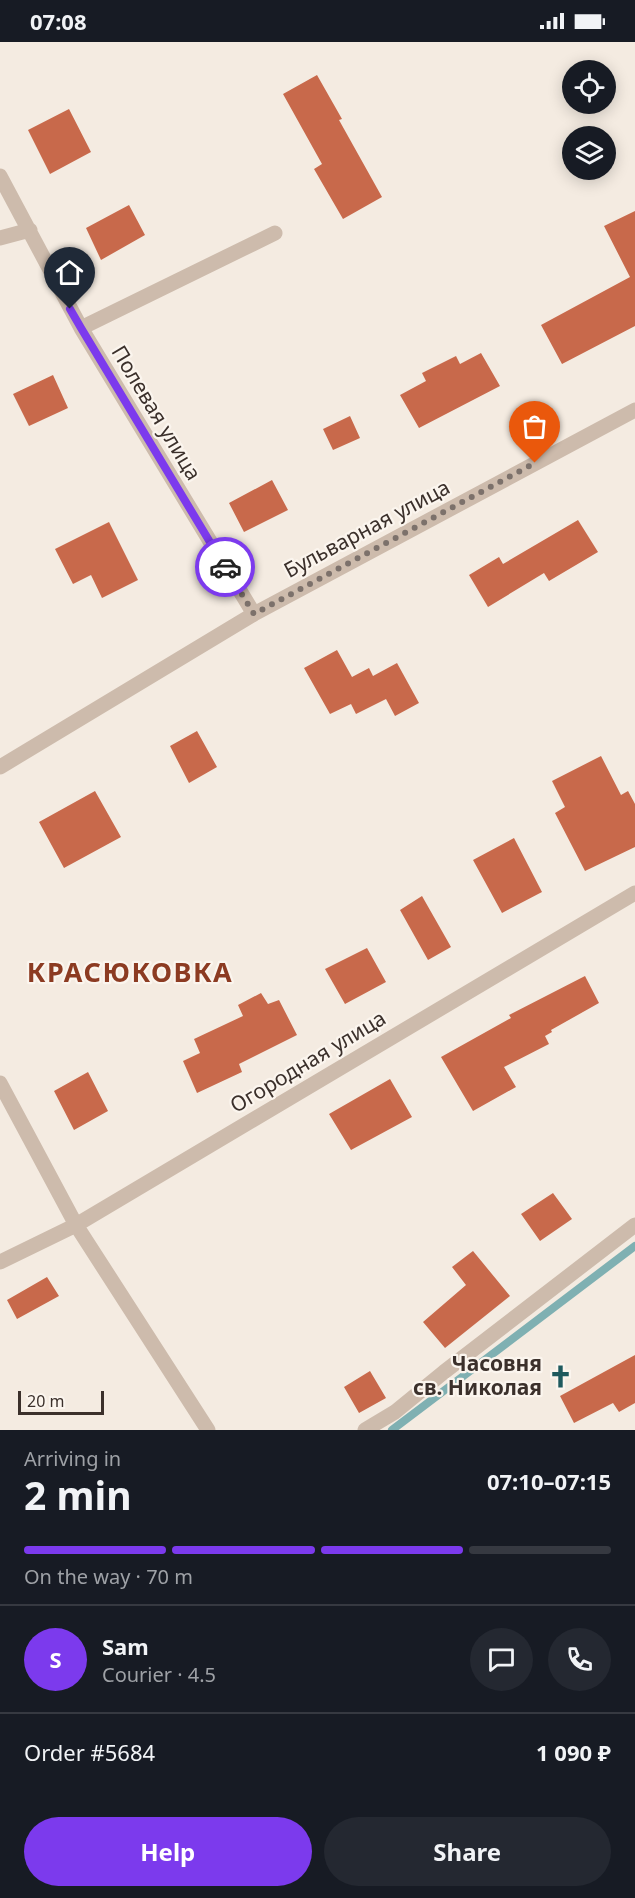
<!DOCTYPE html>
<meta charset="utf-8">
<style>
:root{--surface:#171b24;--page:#242831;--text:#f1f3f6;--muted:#9ea1a6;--line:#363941;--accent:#7c3aed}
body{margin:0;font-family:"Noto Sans",sans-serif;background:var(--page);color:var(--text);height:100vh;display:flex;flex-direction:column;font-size:22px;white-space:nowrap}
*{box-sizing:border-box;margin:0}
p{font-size:20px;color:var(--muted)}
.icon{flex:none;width:33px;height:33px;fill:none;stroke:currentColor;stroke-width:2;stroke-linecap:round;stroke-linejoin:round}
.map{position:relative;height:1388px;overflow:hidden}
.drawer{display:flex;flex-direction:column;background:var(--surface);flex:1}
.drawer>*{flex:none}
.fabs{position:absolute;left:562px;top:18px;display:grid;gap:12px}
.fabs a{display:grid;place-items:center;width:54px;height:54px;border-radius:50%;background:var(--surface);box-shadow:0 3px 15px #0003;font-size:30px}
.scale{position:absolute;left:18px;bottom:15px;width:86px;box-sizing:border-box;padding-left:6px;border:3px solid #3b302b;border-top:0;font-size:16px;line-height:21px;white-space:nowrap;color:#3b302b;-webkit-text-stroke:4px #fbf5ee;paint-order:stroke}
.pin{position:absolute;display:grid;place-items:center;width:51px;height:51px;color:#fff;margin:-62px -26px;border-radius:50% 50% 50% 0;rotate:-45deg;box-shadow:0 0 6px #0007}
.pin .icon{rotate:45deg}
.courier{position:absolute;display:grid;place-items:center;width:60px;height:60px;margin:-30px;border:4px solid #7c3aed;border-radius:50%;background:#fff;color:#222;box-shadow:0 2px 8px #0007}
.head em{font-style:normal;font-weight:700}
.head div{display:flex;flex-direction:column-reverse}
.head{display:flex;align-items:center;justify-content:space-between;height:102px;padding:0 24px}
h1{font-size:39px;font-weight:700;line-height:45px}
.bar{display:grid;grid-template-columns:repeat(4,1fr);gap:9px 6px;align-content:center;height:72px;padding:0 24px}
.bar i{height:8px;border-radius:4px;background:var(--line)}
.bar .selected{background:var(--accent)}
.bar p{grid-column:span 4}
.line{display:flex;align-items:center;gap:15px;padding:0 24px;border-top:2px solid var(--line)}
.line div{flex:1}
.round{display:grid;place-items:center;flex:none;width:63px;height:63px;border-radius:32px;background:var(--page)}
.cta{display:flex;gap:12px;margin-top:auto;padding:12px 24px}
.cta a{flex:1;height:69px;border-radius:36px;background:var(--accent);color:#fff;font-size:24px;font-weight:700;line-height:69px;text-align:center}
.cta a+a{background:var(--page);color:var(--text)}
.status{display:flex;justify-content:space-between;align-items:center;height:42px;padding:0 30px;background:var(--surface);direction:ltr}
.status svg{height:16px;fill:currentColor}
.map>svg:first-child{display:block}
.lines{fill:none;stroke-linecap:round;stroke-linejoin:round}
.stream{stroke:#7fb0b2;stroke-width:8}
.building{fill:#c8694b}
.minor{stroke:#cdbbac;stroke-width:15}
.done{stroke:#7c716b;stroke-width:6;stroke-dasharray:0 10.8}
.route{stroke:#7c3aed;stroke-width:8}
.labels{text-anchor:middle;stroke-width:4.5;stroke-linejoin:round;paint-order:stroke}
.street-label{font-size:21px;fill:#3b302b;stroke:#fbf5ee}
.poi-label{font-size:21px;font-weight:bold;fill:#3b302b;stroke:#fbf5ee;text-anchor:end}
.district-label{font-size:27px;font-weight:bold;letter-spacing:1.5px;fill:#8c3b22;stroke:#fbf5ee}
</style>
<div class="status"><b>07:08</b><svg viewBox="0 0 49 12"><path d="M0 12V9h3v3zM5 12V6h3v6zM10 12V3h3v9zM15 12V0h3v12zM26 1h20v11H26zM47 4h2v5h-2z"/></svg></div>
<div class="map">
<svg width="635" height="1388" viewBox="0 0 635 1388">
<rect width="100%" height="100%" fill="#f4ebe1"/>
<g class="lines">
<path class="stream" d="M392,1388l243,-184"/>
</g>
<path class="building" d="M317,33l25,44 -3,1 43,77 -39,22 -29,-50 8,-5 -39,-70z
M69,67l22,43 -41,22 -22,-44z
M129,163l16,30 -44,25 -15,-32z
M635,169v115l-73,38 -21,-39 89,-48 -26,-51z
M481,311l19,33 -81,42 -19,-33 26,-14 -4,-8 34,-17 4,8z
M53,333l15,33 -39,18 -16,-32z
M350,374l10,22 -27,12 -10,-21z
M272,438l16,30 -44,22 -15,-29z
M578,478l20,32 -49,29 -5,-8 -56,34 -19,-32 30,-18 4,7z
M109,480l29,58 -36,18 -11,-23 -18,9 -18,-35z
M337,608l15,27 17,-9 4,8 24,-13 22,40 -24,13 -9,-17 -30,15 -5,-10 -21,10 -26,-46z
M197,689l20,36 -28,16 -19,-37z
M601,714l20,39 7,-4 7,13v43l-50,24 -30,-58 10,-6 -13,-26z
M95,749l26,46 -57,31 -25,-46z
M514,796l28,54 -40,21 -29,-53z
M422,854l29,51 -23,13 -28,-50z
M367,906l19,34 -41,22 -20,-35z
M585,934l14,27 -48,27 1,2 -7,4 4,8 -45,23 12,20 -43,24 -32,-54 70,-39 -2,-3z
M261,951l7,11 11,-4 18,35 -58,29 3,8 -45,21 -14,-32 17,-8 -6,-14 49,-23 -5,-11z
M88,1030l20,39 -34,19 -20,-39z
M390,1037l22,38 -61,33 -22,-36z
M553,1151l19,26 -32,22 -19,-27z
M473,1209l37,45 -65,52 -22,-26 43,-37 -14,-18z
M47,1235l12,19 -42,23 -10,-19z
M635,1313v48l-16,9 -6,-9 -39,20 -14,-27z
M370,1329l16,27 -27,15 -15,-26z"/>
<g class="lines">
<path class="minor" d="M0,134l81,152 173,286
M0,196l30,-8
M81,286l194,-95
M0,725l254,-153 381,-204
M0,1041l76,142 132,205
M0,1220l76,-37 559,-332
M365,1388l30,-18 49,-40 191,-147"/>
</g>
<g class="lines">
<path class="done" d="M225,525l29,47 281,-151"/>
<path class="route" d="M70,267l11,19 144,239"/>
</g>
<defs>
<symbol id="church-bare" viewBox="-9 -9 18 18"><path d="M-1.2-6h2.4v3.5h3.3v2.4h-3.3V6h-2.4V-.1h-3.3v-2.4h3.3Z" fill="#1f5a5e" stroke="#fbf5ee" stroke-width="2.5" paint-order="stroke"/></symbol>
</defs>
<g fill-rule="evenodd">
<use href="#church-bare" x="544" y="1318" width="33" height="33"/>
</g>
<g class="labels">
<g class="street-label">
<text transform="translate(156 371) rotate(59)" y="7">Полевая улица</text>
<text transform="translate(367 487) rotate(-28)" y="7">Бульварная улица</text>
<text transform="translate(308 1020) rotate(-31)" y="7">Огородная улица</text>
</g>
<g class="poi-label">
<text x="542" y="1329">Часовня<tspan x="542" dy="24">св. Николая</tspan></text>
</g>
<g class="district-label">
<text x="130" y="940">КРАСЮКОВКА</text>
</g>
</g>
</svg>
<div class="fabs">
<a><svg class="icon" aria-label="locate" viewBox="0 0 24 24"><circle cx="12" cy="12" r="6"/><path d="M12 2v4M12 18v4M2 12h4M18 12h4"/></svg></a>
<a><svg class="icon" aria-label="layers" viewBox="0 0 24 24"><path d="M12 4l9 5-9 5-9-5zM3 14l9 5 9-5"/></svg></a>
</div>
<div class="scale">20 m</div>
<div class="pin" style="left:535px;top:421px;background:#ea580c"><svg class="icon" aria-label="bag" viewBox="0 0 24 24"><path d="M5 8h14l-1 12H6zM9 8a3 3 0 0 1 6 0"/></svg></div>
<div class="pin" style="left:70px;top:267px;background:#1f2937"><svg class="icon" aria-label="home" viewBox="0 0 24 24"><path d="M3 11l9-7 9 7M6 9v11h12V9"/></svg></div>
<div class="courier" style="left:225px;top:525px"><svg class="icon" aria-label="car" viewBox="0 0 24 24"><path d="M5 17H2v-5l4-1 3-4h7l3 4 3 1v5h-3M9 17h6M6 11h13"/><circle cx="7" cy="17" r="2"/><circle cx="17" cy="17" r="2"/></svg></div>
</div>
<section class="drawer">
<div class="head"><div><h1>2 min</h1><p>Arriving in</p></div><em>07:10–07:15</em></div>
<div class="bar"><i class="selected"></i><i class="selected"></i><i class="selected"></i><i></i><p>On the way · 70 m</p></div>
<div class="line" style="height:108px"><b class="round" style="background:var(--accent);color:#fff">S</b><div><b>Sam</b><p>Courier · 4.5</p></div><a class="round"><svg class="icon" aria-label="chat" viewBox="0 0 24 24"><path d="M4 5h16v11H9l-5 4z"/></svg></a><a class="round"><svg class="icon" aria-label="phone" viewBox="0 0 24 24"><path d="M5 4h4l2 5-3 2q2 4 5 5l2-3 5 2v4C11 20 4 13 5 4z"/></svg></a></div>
<div class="line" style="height:78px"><div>Order #5684</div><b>1 090 ₽</b></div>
<div class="cta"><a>Help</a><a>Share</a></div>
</section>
